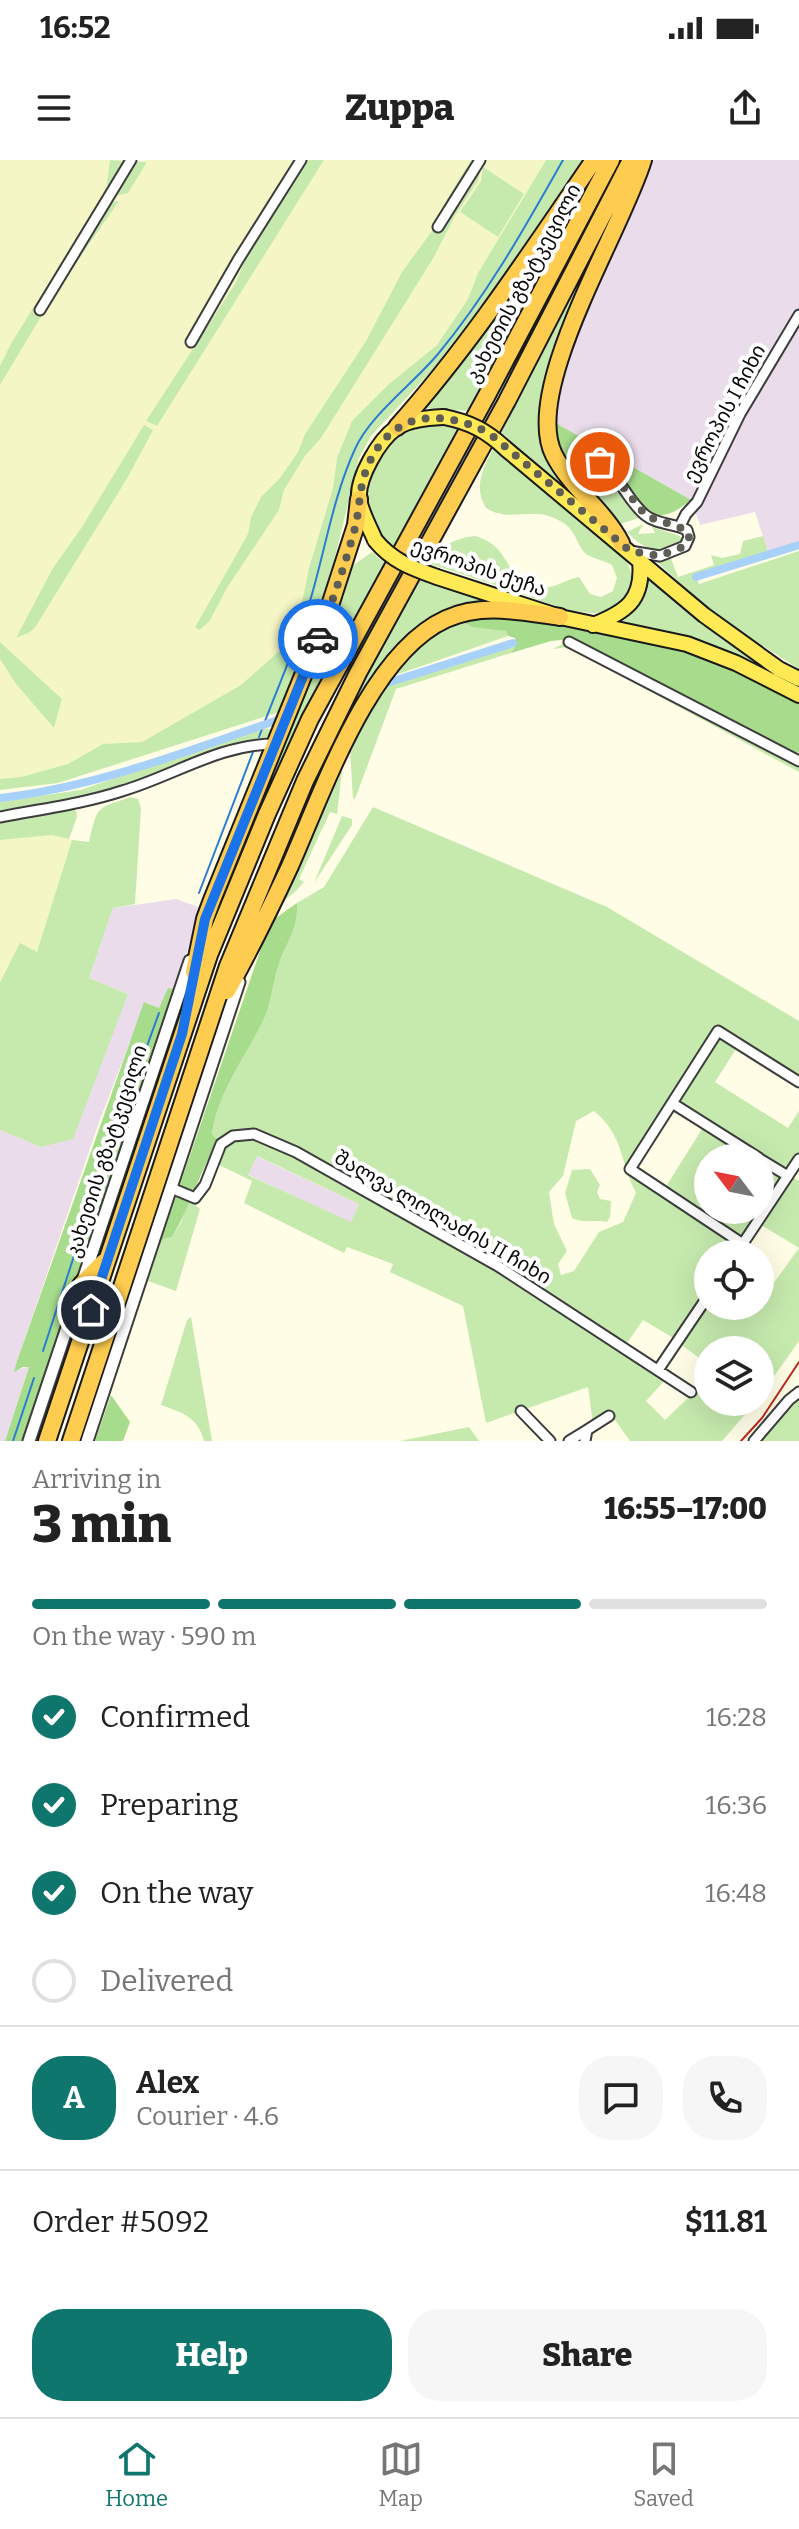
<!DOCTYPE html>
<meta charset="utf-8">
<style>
:root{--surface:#fff;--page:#f6f6f6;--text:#222;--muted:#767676;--line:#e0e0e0;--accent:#0f766e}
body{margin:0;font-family:Bitter,"Noto Sans Georgian",serif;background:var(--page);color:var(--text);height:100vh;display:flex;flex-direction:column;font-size:30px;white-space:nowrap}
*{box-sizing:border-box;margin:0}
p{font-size:26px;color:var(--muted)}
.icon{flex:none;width:44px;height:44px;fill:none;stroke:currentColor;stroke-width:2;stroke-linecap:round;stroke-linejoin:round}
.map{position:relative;height:1281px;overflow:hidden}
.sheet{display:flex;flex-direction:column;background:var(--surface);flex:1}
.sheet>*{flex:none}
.needle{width:52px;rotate:302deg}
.tools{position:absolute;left:694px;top:984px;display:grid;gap:16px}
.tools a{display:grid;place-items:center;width:80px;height:80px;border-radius:50%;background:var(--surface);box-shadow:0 8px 32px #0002;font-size:40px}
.pin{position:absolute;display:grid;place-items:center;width:68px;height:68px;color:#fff;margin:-34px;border:4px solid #fff;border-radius:50%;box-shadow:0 2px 8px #0007}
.courier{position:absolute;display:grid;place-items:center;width:80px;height:80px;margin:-40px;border:6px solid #1a73e8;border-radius:50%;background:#fff;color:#222;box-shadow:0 2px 10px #0007}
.headline em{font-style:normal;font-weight:800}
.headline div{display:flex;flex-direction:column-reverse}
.headline{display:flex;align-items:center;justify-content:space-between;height:136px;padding:0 32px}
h1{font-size:52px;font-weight:800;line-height:60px}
.bar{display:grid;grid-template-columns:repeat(4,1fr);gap:12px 8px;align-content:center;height:96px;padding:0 32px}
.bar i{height:10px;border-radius:6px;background:var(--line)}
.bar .current{background:var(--accent)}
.bar p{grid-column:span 4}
.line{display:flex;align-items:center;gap:20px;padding:0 32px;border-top:2px solid var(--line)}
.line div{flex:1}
.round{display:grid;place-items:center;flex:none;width:84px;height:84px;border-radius:32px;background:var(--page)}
ol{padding:0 32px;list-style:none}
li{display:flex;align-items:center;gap:24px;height:88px}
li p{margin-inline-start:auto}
li .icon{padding:8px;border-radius:50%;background:var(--accent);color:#fff;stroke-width:4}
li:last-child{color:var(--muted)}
li i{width:44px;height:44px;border:4px solid var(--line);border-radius:50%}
.button{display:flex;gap:16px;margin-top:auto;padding:16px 32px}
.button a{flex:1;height:92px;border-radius:32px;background:var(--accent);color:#fff;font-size:32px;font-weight:800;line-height:92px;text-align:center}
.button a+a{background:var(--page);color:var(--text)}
.status{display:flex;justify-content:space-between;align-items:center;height:56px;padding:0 40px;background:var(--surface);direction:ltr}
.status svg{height:22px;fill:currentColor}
header{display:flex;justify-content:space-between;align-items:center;height:104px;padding:0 32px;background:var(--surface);font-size:36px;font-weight:800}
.menu{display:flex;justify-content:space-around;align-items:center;height:112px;border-top:2px solid var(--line);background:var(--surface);font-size:22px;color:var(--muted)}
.menu a{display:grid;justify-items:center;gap:4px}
.menu .current{color:var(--accent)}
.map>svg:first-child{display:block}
.industrial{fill:#eadcea}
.farmland{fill:#f4f6c5;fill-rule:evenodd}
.green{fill:#c6eaae;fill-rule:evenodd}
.forest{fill:#a7dc8d}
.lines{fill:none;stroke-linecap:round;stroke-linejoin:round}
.stream{stroke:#2b7dd4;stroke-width:2}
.canal{stroke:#a7d1f9;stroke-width:8}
.minor-casing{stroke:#3c3c3c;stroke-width:13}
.tertiary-casing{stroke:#3c3c3c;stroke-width:15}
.primary-casing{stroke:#1a1a1a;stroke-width:18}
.trunk-casing{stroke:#1a1a1a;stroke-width:20}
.minor{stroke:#fff;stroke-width:9}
.tertiary{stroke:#fff;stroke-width:11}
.primary{stroke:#ffea56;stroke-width:14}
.trunk{stroke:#fecc4e;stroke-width:16}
.rail{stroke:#bf271c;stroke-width:2}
.primary-bridge-casing{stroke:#1a1a1a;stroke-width:18;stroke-linecap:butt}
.primary-bridge{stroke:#ffea56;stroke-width:14}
.done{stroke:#5f5e56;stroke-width:8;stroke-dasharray:0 14.4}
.route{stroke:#1a73e8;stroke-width:10}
.labels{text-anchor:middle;stroke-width:8;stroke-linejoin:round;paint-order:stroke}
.street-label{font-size:20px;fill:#090909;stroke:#fff}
</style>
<div class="status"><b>16:52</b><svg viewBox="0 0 49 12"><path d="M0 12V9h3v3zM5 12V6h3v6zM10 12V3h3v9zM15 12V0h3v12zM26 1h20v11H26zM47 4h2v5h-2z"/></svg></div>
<header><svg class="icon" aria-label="menu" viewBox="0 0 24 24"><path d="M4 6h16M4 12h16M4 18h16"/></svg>Zuppa<svg class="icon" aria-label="share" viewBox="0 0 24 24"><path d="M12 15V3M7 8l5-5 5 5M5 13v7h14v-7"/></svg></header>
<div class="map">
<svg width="799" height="1281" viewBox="0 0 799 1281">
<rect width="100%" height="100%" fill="#fffde6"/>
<path class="industrial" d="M651,0h148v382l-31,10 -13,-40 -55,13 -9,-25 -137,-78 -3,-11 30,-92z
M176,739l25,9 -26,81 -7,-1 -9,20 -14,-6 -47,123 -81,236 -2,10 14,-5 -24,75h-5v-311l41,17 87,-153 -39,-16 24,-70z
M256,996l103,48 -8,19 -104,-49z"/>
<path class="farmland" d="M0,0h110l-3,23 40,-21 -2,-2h157l-53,91 -14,33 -80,124 1,18 168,-266h147l-24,39 -10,25 -35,48 -36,69 -61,93 -7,18 -18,26 -19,19 -10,20 -3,17 -53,92 4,3 10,-7 18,-34 52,-78 5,-20 21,-34 16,-18 113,-181 21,-41 23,-35 5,-21h63l-68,113 -10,26 -31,46 -48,39 -52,74 -4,30 -24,80 -13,69 -55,48 -99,57 -38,2 -36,20 -47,13 -21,2v-120l16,25 38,44 8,-29 -62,-57v-257l51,-85 55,-78 -12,-6 -16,20 -78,130zM484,7l14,70 -38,-25 21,-31zM144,265l-6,34 -10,18 -92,149 -18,11 35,-69 29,-40z
M52,675l20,5 -35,112 -29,12 -8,18v-142z"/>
<path class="green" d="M110,0l37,2 -19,31 -19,4 -2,-14z
M302,0h22l-167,266 -11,-5 89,-137 14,-33z
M471,0h12l-5,21 -23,35 -21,41 -113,181 -16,18 -21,34 -5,20 -52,78 -18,34 -10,8 -4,-3 53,-93 3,-17 10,-20 19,-19 18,-26 7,-18 61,-93 36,-69 35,-48 10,-25z
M546,0h36l-88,129 -58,77 -65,70 -12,22 -28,116 -23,67 -29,71 -221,71 -58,7v-11l21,-2 47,-13 35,-20 39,-2 99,-57 54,-48 14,-69 24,-80 4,-30 15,-37 37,-37 48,-39 31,-46 10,-26z
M601,0l-134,251 -44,-3z
M483,7l41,27 -26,43 -38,-25 21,-31z
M631,17l-86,199c-12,55 -3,66 22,114l-71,-62z
M119,41l-68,99 -51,85v-19l12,-24 66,-106 23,-32z
M144,265l9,5 -25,47 -92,149 -6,6 -14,6 37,-70 29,-41z
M424,266h19l14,3 -64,118c-7,-8 -16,-17 -20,-26 -12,-29 0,-68 27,-85 7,-5 17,-7 24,-10z
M493,289l124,100c10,11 18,23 13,39 -15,47 -80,15 -112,5l8,-12c22,15 33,0 53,-4l11,17 11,3 12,-6 4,-13 -5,-13c-8,-5 -24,-7 -29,-14 -10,-15 -8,-24 -29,-33 -24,-11 -44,5 -68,-10 -13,-20 -3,-40 7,-59z
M591,305c22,8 30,38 48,53l-19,6 -39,-40 -1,-13z
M643,364l-5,10 17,-1 -3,-6 28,9 2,4c-20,19 -39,9 -55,-8z
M475,376c31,9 26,27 47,43l-8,12 -84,-27c11,-19 23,-25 45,-28z
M763,376l5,16 -72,24 3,8 100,-33v118l-84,-54 -59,-54 14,-5 8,21 36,-12 -3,-10 11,3 18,-4 3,-13z
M372,392l13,11 -84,158 -78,177 114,-293 11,-36z
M649,417l74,61 57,39 -64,-27 -97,-27c16,-13 24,-26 30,-46z
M415,419l79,22 -61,18 -31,21 -30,37 -30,52 -77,169 -4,-2 76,-171z
M472,457l34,14 2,5 -121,42 43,-46z
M0,482l62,57 -8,29 -38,-44 -16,-25z
M564,483l235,124v5l-231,-125 -15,2z
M516,485l-5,8 -115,36 -41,110 -2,-1 -3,-48 32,-62z
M263,569h11l-4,6 -9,4 -163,56 -98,18v-11l80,-12z
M344,595l-7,59 -7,-2 -31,67 5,3 -8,9 -19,15z
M131,637l7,2 3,9 -6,96 -22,4 -24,70 39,16 -55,145 -32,8 -41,-17v-148l20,-39 17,9 35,-112 17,2c9,-36 6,-33 42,-45z
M373,647l234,100 192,114v60l-81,-52 -90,141 111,74 -6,10h-25v37l-33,48 -32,-19 -18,26 -53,-35 -318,-180 -35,10 -7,-7c6,-42 33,-76 51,-113 9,-18 10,-41 17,-60 9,-24 18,-31 17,-58l27,-16zM594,951c30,24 26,52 42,82l-13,29 -24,10 -25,39 -13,4 -3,-11 9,-13 -13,-27 -5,-32 14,-16 13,-55z
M73,649l3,1 1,7 -8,22 -17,-4 -52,5v-19z
M342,656l10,3v6l-38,58z
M719,874l80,51v3l-63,-39 -21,33 73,46 11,-17v44l-12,19 -111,-72z
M673,946l83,52h-48v52h52v-49l26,16 -44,64 -108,-73zM673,952l29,17 -35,56 -29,-18z
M255,977l241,129 171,112 -21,23 19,19 25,-24 13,-7 5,3v10h48l-34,39h-92l-20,-28 -17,11 -5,-37 -102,36 -23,-117 -73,-34 3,-8 -46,-17 -3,6 -100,-50 8,-22 -35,-17c10,-22 13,-24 38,-27zM257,996l102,48 -8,18 -103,-47z
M590,1009l10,16 -3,7 3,7 11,2 -1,16 -3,5c-13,-3 -23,2 -35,-4l-7,-25 7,-23z
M793,1017l6,4v160l-39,55v-46h-52v14l-28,-20 28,-42v4h52v-4l39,-54 -38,-23z
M189,1040l11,9 -24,82 -28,-10 13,-41 11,-3 9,-14z
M191,1157l21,124h-8c-6,-24 -21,-28 -43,-36l26,-85z
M799,1238v43h-41l30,-35z
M469,1267l10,14h-79z"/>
<path class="forest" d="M554,262l137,78c-13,10 -28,21 -44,12 -15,-18 -57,-91 -78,-46l-12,-21z
M492,456c59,7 119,13 177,30 45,13 88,37 130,58v48l-3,2 -225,-115 -20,2 -40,12 5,-8 -1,-7 -7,-2 -2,-5 -34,-4 -8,-5 8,-5z
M297,743c1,27 -8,34 -17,58 -7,19 -8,42 -17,60 -18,37 -45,71 -51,113l7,7c-20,29 -28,66 -47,96l-11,3 109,-318z
M168,828l7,1 -151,452h-19l24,-74h-6l-9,5 3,-11 127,-359 15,6z
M111,1235l19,27 -7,19h-28z"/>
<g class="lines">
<path class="stream" d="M259,577c17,-46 37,-90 51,-136 15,-50 23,-104 45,-152 15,-34 59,-66 83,-95 50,-60 87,-127 125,-194
M199,733l54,-141
M115,974l44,-121
M77,1087l35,-103
M43,1191l31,-95
M13,1281l21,-63"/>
<path class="canal" d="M696,417l103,-32
M387,523l126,-40
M0,638c97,-11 186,-47 278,-78"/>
<defs>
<path id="minor" d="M438,67l42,-67
M40,150l91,-150
M191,182l47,-82 63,-100
M576,322c-1,-11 2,-15 11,-22 30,4 36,37 58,55 12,10 29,8 42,15l2,7 -4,9 -25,10 -30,-5
M680,366l6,-12 11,-12 43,-88 59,-99
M569,482l230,119
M0,657c41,-8 82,-13 122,-26 51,-15 98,-47 153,-47
M672,943l87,55
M760,999l28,17
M171,1028l24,10 10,-13 16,-41 12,-8 21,-2 42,18 202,114 193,126
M743,1084l-113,-75 88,-138 81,51
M736,1094l63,-95
M658,1210l50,-74
M521,1251l29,30
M569,1281l18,-11
M585,1281l2,-11 22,-14
M754,1281l35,-41 10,-8"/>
<path id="tertiary" d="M29,1281l161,-480
M87,1281l152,-459"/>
<path id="primary" d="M506,289l198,166 75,54 20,10
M375,380c-5,-12 -14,-28 -16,-41 -2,-21 20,-59 37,-71 13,-9 32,-10 48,-11
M437,417l123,40 127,27 49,19 63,32
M593,465c33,-13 51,-25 47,-64"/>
<path id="trunk" d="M397,267c74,-83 134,-175 197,-267
M621,383c-17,-33 -50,-55 -67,-88 -33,-65 68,-225 89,-295
M194,812l11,-53 7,-19 112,-276 32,-99 3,-26
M227,831c23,-41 43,-82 63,-125 33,-74 79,-212 156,-247 37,-17 76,-7 114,-2
M81,1125l23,-23
M47,1281l162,-486 58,-141 43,-95 177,-324 124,-235
M71,1281l157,-475 77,-185 53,-108 149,-272 124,-241"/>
</defs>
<use href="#minor" class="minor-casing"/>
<use href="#tertiary" class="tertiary-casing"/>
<use href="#primary" class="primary-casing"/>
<use href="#trunk" class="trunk-casing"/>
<use href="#minor" class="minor"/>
<use href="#tertiary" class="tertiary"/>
<use href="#primary" class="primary"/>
<use href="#trunk" class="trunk"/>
<path class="rail" d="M741,1281l21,-23 37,-56"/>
<defs>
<path id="primary-bridge" d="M444,257c26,5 43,14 62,32
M375,380c17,21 37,28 62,37"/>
</defs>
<use href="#primary-bridge" class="primary-bridge-casing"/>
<use href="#primary-bridge" class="primary-bridge"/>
</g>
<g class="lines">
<path class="done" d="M318,479c14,-36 27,-74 37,-111 5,-20 4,-41 12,-60 23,-57 73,-60 122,-35l141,118 30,5 25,-10 4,-9 -2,-7 -41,-14 -37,-47 -9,-7"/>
<path class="route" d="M91,1150l91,-276 23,-115 113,-280"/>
</g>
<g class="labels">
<g class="street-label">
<text transform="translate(523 123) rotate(-62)" y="7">კახეთის გზატკეცილი</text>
<text transform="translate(724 253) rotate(-62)" y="7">ევროპის I ჩიხი</text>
<text transform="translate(479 407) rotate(19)" y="7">ევროპის ქუჩა</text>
<text transform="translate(106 991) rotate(-72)" y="7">კახეთის გზატკეცილი</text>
<text transform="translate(443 1057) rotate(30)" y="7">შალვა ლოლაძის II ჩიხი</text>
</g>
</g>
</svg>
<div class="tools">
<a><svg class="needle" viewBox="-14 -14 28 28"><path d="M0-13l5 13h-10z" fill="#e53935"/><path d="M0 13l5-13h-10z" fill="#767676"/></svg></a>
<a><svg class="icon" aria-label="locate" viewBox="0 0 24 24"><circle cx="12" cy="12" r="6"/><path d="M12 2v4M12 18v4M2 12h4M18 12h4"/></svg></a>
<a><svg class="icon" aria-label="layers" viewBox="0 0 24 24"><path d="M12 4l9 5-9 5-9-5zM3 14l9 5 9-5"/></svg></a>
</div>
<div class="pin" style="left:600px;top:302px;background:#ea580c"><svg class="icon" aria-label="bag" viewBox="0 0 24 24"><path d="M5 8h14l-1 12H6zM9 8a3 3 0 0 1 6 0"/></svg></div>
<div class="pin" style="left:91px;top:1150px;background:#1f2937"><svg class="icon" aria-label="home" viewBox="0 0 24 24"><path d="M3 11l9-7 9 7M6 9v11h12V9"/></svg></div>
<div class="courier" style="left:318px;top:479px"><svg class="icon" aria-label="car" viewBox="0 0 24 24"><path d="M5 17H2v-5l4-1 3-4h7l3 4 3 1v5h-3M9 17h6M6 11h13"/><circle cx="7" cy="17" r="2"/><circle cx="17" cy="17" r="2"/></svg></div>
</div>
<section class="sheet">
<div class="headline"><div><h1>3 min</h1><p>Arriving in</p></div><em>16:55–17:00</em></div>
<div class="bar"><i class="current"></i><i class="current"></i><i class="current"></i><i></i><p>On the way · 590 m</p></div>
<ol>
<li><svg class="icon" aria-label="check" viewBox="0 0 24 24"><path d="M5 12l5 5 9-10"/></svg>Confirmed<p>16:28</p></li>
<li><svg class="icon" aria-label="check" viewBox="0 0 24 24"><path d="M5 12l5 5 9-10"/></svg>Preparing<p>16:36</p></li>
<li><svg class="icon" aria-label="check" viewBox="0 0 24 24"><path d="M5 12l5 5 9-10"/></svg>On the way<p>16:48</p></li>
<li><i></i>Delivered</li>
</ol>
<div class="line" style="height:144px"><b class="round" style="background:var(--accent);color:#fff">A</b><div><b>Alex</b><p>Courier · 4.6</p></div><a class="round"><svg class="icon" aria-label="chat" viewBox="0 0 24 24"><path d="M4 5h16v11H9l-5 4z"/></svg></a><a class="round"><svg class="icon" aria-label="phone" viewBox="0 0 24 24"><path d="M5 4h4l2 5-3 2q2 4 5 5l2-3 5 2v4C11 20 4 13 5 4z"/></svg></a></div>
<div class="line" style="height:104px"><div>Order #5092</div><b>$11.81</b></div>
<div class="button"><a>Help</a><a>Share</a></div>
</section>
<nav class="menu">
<a class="current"><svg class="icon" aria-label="home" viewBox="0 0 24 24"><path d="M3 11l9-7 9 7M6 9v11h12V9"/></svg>Home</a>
<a><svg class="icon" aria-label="map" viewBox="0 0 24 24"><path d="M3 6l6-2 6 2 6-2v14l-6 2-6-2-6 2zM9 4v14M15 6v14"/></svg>Map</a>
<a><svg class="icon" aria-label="saved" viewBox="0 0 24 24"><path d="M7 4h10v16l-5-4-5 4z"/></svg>Saved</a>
</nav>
